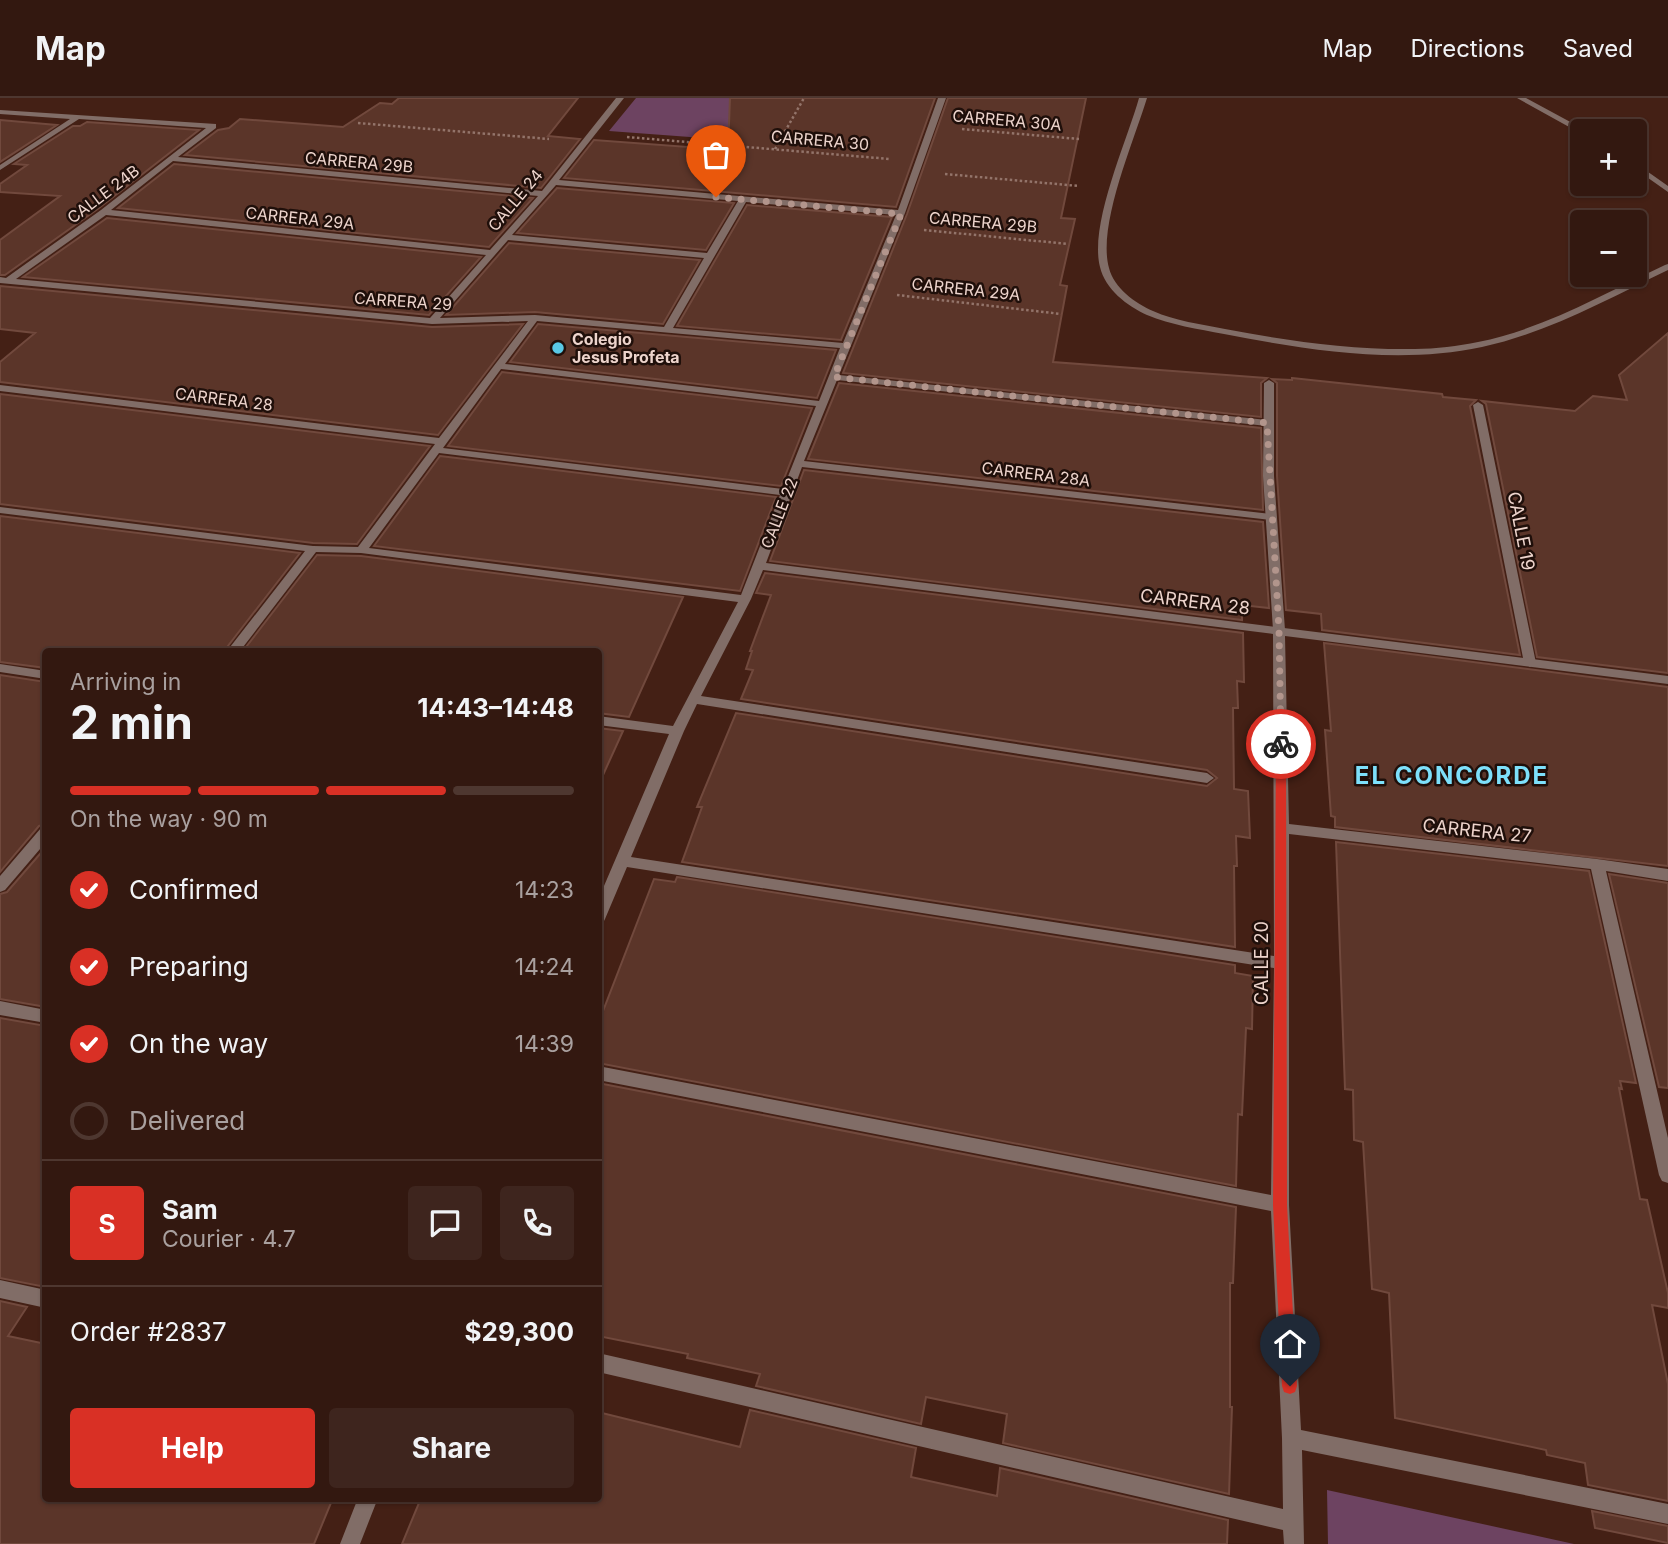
<!DOCTYPE html>
<meta charset="utf-8">
<style>
:root{--surface:#331810;--page:#3e251e;--text:#f1f3f6;--muted:#a9a09f;--line:#4e3730;--accent:#d93025}
body{margin:0;font-family:Inter,sans-serif;background:var(--page);color:var(--text);height:100vh;display:flex;flex-direction:column;font-size:26px;white-space:nowrap}
*{box-sizing:border-box;margin:0}
p{font-size:23px;color:var(--muted)}
.icon{flex:none;width:38px;height:38px;fill:none;stroke:currentColor;stroke-width:2;stroke-linecap:round;stroke-linejoin:round}
.map{position:relative;flex:1;overflow:hidden}
.panel{position:absolute;left:42px;top:550px;width:560px;height:854px;display:flex;flex-direction:column;background:var(--surface);border-radius:7px;box-shadow:0 2px 5px #0004,0 0 0 2px var(--line)}
.panel>*{flex:none}
.controls{position:absolute;left:1570px;top:21px;display:grid;gap:14px}
.controls a{display:grid;place-items:center;width:77px;height:77px;border-radius:7px;background:var(--surface);box-shadow:0 2px 5px #0004,0 0 0 2px var(--line);font-size:35px}
.pin{position:absolute;display:grid;place-items:center;width:60px;height:60px;color:#fff;margin:-72px -30px;border-radius:50% 50% 50% 0;rotate:-45deg;box-shadow:0 0 7px #0007}
.pin .icon{rotate:45deg}
.courier{position:absolute;display:grid;place-items:center;width:70px;height:70px;margin:-35px;border:5px solid #d93025;border-radius:50%;background:#fff;color:#222;box-shadow:0 2px 9px #0007}
.summary em{font-style:normal;font-weight:700}
.summary div{display:flex;flex-direction:column-reverse}
.summary{display:flex;align-items:center;justify-content:space-between;height:119px;padding:0 28px}
h1{font-size:46px;font-weight:700;line-height:52px}
.bar{display:grid;grid-template-columns:repeat(4,1fr);gap:10px 7px;align-content:center;height:84px;padding:0 28px}
.bar i{height:9px;border-radius:5px;background:var(--line)}
.bar .on{background:var(--accent)}
.bar p{grid-column:span 4}
.line{display:flex;align-items:center;gap:18px;padding:0 28px;border-top:2px solid var(--line)}
.line div{flex:1}
.round{display:grid;place-items:center;flex:none;width:74px;height:74px;border-radius:7px;background:var(--page)}
ol{padding:0 28px;list-style:none}
li{display:flex;align-items:center;gap:21px;height:77px}
li p{margin-inline-start:auto}
li .icon{padding:7px;border-radius:50%;background:var(--accent);color:#fff;stroke-width:4}
li:last-child{color:var(--muted)}
li i{width:38px;height:38px;border:4px solid var(--line);border-radius:50%}
.primary-button{display:flex;gap:14px;margin-top:auto;padding:14px 28px}
.primary-button a{flex:1;height:80px;border-radius:7px;background:var(--accent);color:#fff;font-size:28px;font-weight:700;line-height:80px;text-align:center}
.primary-button a+a{background:var(--page);color:var(--text)}
header{display:flex;align-items:center;gap:42px;box-sizing:border-box;height:98px;padding:0 35px;background:var(--surface);border-bottom:2px solid var(--line)}
header strong{font-size:33px}
nav{display:flex;gap:38px;margin-inline-start:auto;font-size:24px}
.map>svg:first-child{display:block}
.green{fill:#6d4361}
.building{fill:#5b3529;stroke:#71493d;stroke-width:2}
.lines{fill:none;stroke-linecap:round;stroke-linejoin:round}
.path{stroke:#93746a;stroke-width:2.5;stroke-dasharray:2.5 2.5;stroke-linecap:butt}
.service{fill:#816d67;fill-rule:evenodd}
.minor{fill:#816d67;fill-rule:evenodd}
.route{fill:#d93025}
.done{stroke:#b2958c;stroke-width:7;stroke-dasharray:0 12.6}
.poi-dot{fill:#59c8e5;stroke:#1f0f0a;stroke-width:2.5}
.labels{text-anchor:middle;stroke-width:5;stroke-linejoin:round;paint-order:stroke}
.far-street-label{font-size:16px;fill:#edd4cc;stroke:#1f0f0a}
.far-poi-label{font-size:16px;font-weight:bold;fill:#edd4cc;stroke:#1f0f0a;text-anchor:start}
.street-label{font-size:18px;fill:#edd4cc;stroke:#1f0f0a}
.district-label{font-size:24px;font-weight:bold;letter-spacing:2px;fill:#7de0fb;stroke:#1f0f0a}
</style>
<header>
<strong>Map</strong>
<nav><a>Map</a><a>Directions</a><a>Saved</a></nav>
</header>
<div class="map">
<svg width="1668" height="1446" viewBox="0 0 1668 1446">
<rect width="100%" height="100%" fill="#442015"/>
<path class="green" d="M636,0h160l-26,45 -161,-12z
M1327,1392l247,54h-246z"/>
<path class="building" d="M399,0h179l-30,38 32,3 -39,49 -356,-33 33,-25 11,-2 11,-9 103,8 37,-24 12,1z
M730,0h205l-39,109 -332,-29 30,-38 134,10z
M948,0h138l-25,120 14,1 -15,66 7,1 -14,76 214,16 -6,5v34l-418,-44 64,-159z
M0,22l57,5 -57,37z
M87,24l112,8 -100,78 -94,67h-5v-35l60,-44 -60,-4v-8l27,-19 -13,-1 59,-38h7z
M174,66l359,34 -44,49 -371,-39z
M557,90l177,15 -28,47 -189,-17z
M747,107l145,12 -51,123 -164,-14z
M107,120l374,39 -52,58 -406,-38z
M509,145l191,17 -37,64 -128,-12 -89,3z
M0,188l432,41 91,-3 -85,111 -438,-53v-20l35,-29 -35,-4z
M538,226l298,26 -19,48 -307,-36z
M1668,235v340l-131,-16 -51,-253 -4,-3 93,10 18,-15 34,4 -8,-25z
M502,274l310,36 -31,78 -333,-40z
M1292,280l150,16 1,3 33,3 -6,6 50,249 -198,-25 -1,-16 -35,-4 -9,-134v-93l-5,-4 20,1z
M839,285l422,45 2,82 -455,-51z
M0,296l430,52 -73,98 -44,-1 -313,-39z
M440,358l336,41 -36,94 -366,-45z
M804,372l459,52 6,86 -27,-3v15l-472,-59z
M0,418l300,37 -76,98h-178v17l-46,-6z
M317,457l44,1 322,41 -54,120 -31,-4v-62h-355z
M765,475l478,60 1,49 -7,-1 1,27h-5l1,81 14,2 2,47 -14,-2 1,30h-3l1,81 -553,-85 20,-55h-5l39,-94 471,73 10,-8 -10,-8 -466,-71 12,-29 -7,-1 6,-18h-2l21,-56 -15,-2z
M1324,545l344,44v179l-333,-39v-10l-4,-1 -6,-86 6,1z
M0,577l46,7v142l-7,2 -39,46z
M598,630l25,3 -25,55z
M1336,744l253,29 47,212 -16,-2 2,8 -3,-1 21,111 7,1 21,93v15l-16,-3 16,79v117l-80,-16 -3,-22 -38,-8 -1,-5 -151,-32 -6,-125 -17,-4 -9,-147 -9,-2 -1,-50 -8,-1z
M46,749v160l-46,-8v-105l7,-2z
M1609,776l59,9v205l-9,-1z
M677,779l558,88v8l18,3 -1,53 -6,-1 -4,87 -4,-1 -2,72 -638,-123v-39l56,-145 21,3z
M0,920l46,8v251l-6,9 -40,-8z
M598,985l638,124 -3,76h-3v124h2l-3,87 -226,-51 4,-29 -81,-17 -5,27 -165,-38 4,-12 -73,-16 1,-4 -90,-18z
M0,1203l27,6 -19,29 38,8v154h287l-19,46h-314z
M750,1312l166,38 -5,29 86,19 3,-28 228,52 -1,24h-825l19,-46h177v-86l142,35z
M1592,1413l76,15v17l-73,-15z"/>
<g class="lines">
<path class="path" d="M358,25l191,16
M962,31l117,10
M627,39l263,22
M775,51l29,-51
M945,76l134,12
M924,132l144,14
M897,197l164,19"/>
<path class="service" d="M1139,0h8c-13,43 -50,127 -38,170 5,20 26,35 44,43 22,10 48,13 72,18 63,12 126,21 190,20 21,0 43,-3 63,-7 66,-13 127,-49 187,-77l3,-1v6c-60,29 -121,63 -186,77 -85,18 -175,3 -258,-13 -26,-5 -53,-9 -77,-19 -20,-9 -42,-26 -47,-48 -11,-43 27,-126 39,-169z
M1517,0h9l61,33 -7,2z
M1634,64l34,24v6l-34,-24z
M1269,282l5,3v93l11,154 -6,4 -6,-4 -10,-154 1,-93z
M1478,304l5,3 53,258 -6,4 -6,-4 -51,-258z"/>
<path class="minor" d="M616,0h8l-65,82 339,30 40,-112h8l-41,115 -66,162 428,45 5,3 -5,3 -430,-46 -33,81 467,53 6,3 -6,3 -469,-53 -36,96 902,113v8l-383,-48 4,188 308,35 71,10v12l-62,-10 62,267v45l-6,-2 -3,-6 -68,-306 -302,-35v371l12,225 367,74v20l-366,-74 2,94h-20l-1,-14 -685,-158v-19l685,156 -1,-71 -11,-227 -673,-131v-14l673,129 3,-227 -647,-101 -22,52 -2,4 -5,2v-25l71,-166 -71,-9v-9l75,10 65,-124 -377,-49 -45,-1 -76,99h-13l78,-100 -305,-38v-6l313,39 45,1 77,-103 -435,-53v-6l439,53 89,-117 -96,3 -432,-41v-6l6,1 95,-68 105,-82 -127,-9 -79,51v-5l70,-46 -70,-5v-4l216,14v4l-38,29 364,34zM173,63l365,35 -48,54 -379,-40zM556,87l182,16 -31,52 -195,-18zM746,104l150,13 -53,128 -170,-15zM106,117l380,40 -56,63 -414,-39zM508,142l196,18 -40,69 -129,-12 -95,3zM537,223l303,27 -21,53 -314,-37zM501,271l315,37 -33,83 -340,-41zM439,355l341,42 -39,100 -372,-47zM763,472l510,64 1,322 -643,-99 53,-126 13,-27 510,79 7,-5 -7,-5 -506,-77 50,-97z
M0,566l46,7v8l-46,-7z
M46,729v15l-41,48 -5,2v-16l41,-48z
M0,903l46,9v13l-46,-8z
M0,1182l46,10v18l-46,-10z
M358,1400h20l-18,46h-20z"/>
</g>
<path class="route" d="M1281,642l5,4 1,461 10,181 -2,6 -5,2 -6,-2 -2,-6 -9,-181 3,-461z"/>
<g class="lines">
<path class="done" d="M716,99l185,17 -67,163 433,46 12,207 2,114"/>
</g>
<circle class="poi-dot" cx="558" cy="250" r="7"/>
<g class="labels">
<g class="far-street-label">
<text transform="translate(1007 22) rotate(5)" y="6">CARRERA 30A</text>
<text transform="translate(820 42) rotate(5)" y="6">CARRERA 30</text>
<text transform="translate(359 64) rotate(5)" y="6">CARRERA 29B</text>
<text transform="translate(103 96) rotate(-37)" y="6">CALLE 24B</text>
<text transform="translate(515 102) rotate(-50)" y="6">CALLE 24</text>
<text transform="translate(300 120) rotate(6)" y="6">CARRERA 29A</text>
<text transform="translate(983 124) rotate(5)" y="6">CARRERA 29B</text>
<text transform="translate(966 191) rotate(6)" y="6">CARRERA 29A</text>
<text transform="translate(403 203) rotate(4)" y="6">CARRERA 29</text>
<text transform="translate(224 301) rotate(7)" y="6">CARRERA 28</text>
<text transform="translate(1036 376) rotate(7)" y="6">CARRERA 28A</text>
<text transform="translate(779 415) rotate(-69)" y="6">CALLE 22</text>
</g>
<g class="far-poi-label">
<text x="572" y="247">Colegio<tspan x="572" dy="18">Jesus Profeta</tspan></text>
</g>
<g class="street-label">
<text transform="translate(1521 433) rotate(79)" y="6">CALLE 19</text>
<text transform="translate(1195 504) rotate(7)" y="6">CARRERA 28</text>
<text transform="translate(1477 733) rotate(6)" y="6">CARRERA 27</text>
<text transform="translate(1262 865) rotate(-90)" y="6">CALLE 20</text>
</g>
<g class="district-label">
<text x="1452" y="686">EL CONCORDE</text>
</g>
</g>
</svg>
<div class="controls">
<a>+</a>
<a>−</a>
</div>
<div class="pin" style="left:716px;top:99px;background:#ea580c"><svg class="icon" aria-label="bag" viewBox="0 0 24 24"><path d="M5 8h14l-1 12H6zM9 8a3 3 0 0 1 6 0"/></svg></div>
<div class="pin" style="left:1290px;top:1288px;background:#1f2937"><svg class="icon" aria-label="home" viewBox="0 0 24 24"><path d="M3 11l9-7 9 7M6 9v11h12V9"/></svg></div>
<div class="courier" style="left:1281px;top:646px"><svg class="icon" aria-label="bike" viewBox="0 0 24 24"><circle cx="6" cy="16" r="4"/><circle cx="18" cy="16" r="4"/><path d="M6 16l4-8h5l3 8M10 8l3 8H6M13 5h3"/></svg></div>
<section class="panel">
<div class="summary"><div><h1>2 min</h1><p>Arriving in</p></div><em>14:43–14:48</em></div>
<div class="bar"><i class="on"></i><i class="on"></i><i class="on"></i><i></i><p>On the way · 90 m</p></div>
<ol>
<li><svg class="icon" aria-label="check" viewBox="0 0 24 24"><path d="M5 12l5 5 9-10"/></svg>Confirmed<p>14:23</p></li>
<li><svg class="icon" aria-label="check" viewBox="0 0 24 24"><path d="M5 12l5 5 9-10"/></svg>Preparing<p>14:24</p></li>
<li><svg class="icon" aria-label="check" viewBox="0 0 24 24"><path d="M5 12l5 5 9-10"/></svg>On the way<p>14:39</p></li>
<li><i></i>Delivered</li>
</ol>
<div class="line" style="height:126px"><b class="round" style="background:var(--accent);color:#fff">S</b><div><b>Sam</b><p>Courier · 4.7</p></div><a class="round"><svg class="icon" aria-label="chat" viewBox="0 0 24 24"><path d="M4 5h16v11H9l-5 4z"/></svg></a><a class="round"><svg class="icon" aria-label="phone" viewBox="0 0 24 24"><path d="M5 4h4l2 5-3 2q2 4 5 5l2-3 5 2v4C11 20 4 13 5 4z"/></svg></a></div>
<div class="line" style="height:91px"><div>Order #2837</div><b>$29,300</b></div>
<div class="primary-button"><a>Help</a><a>Share</a></div>
</section>
</div>
